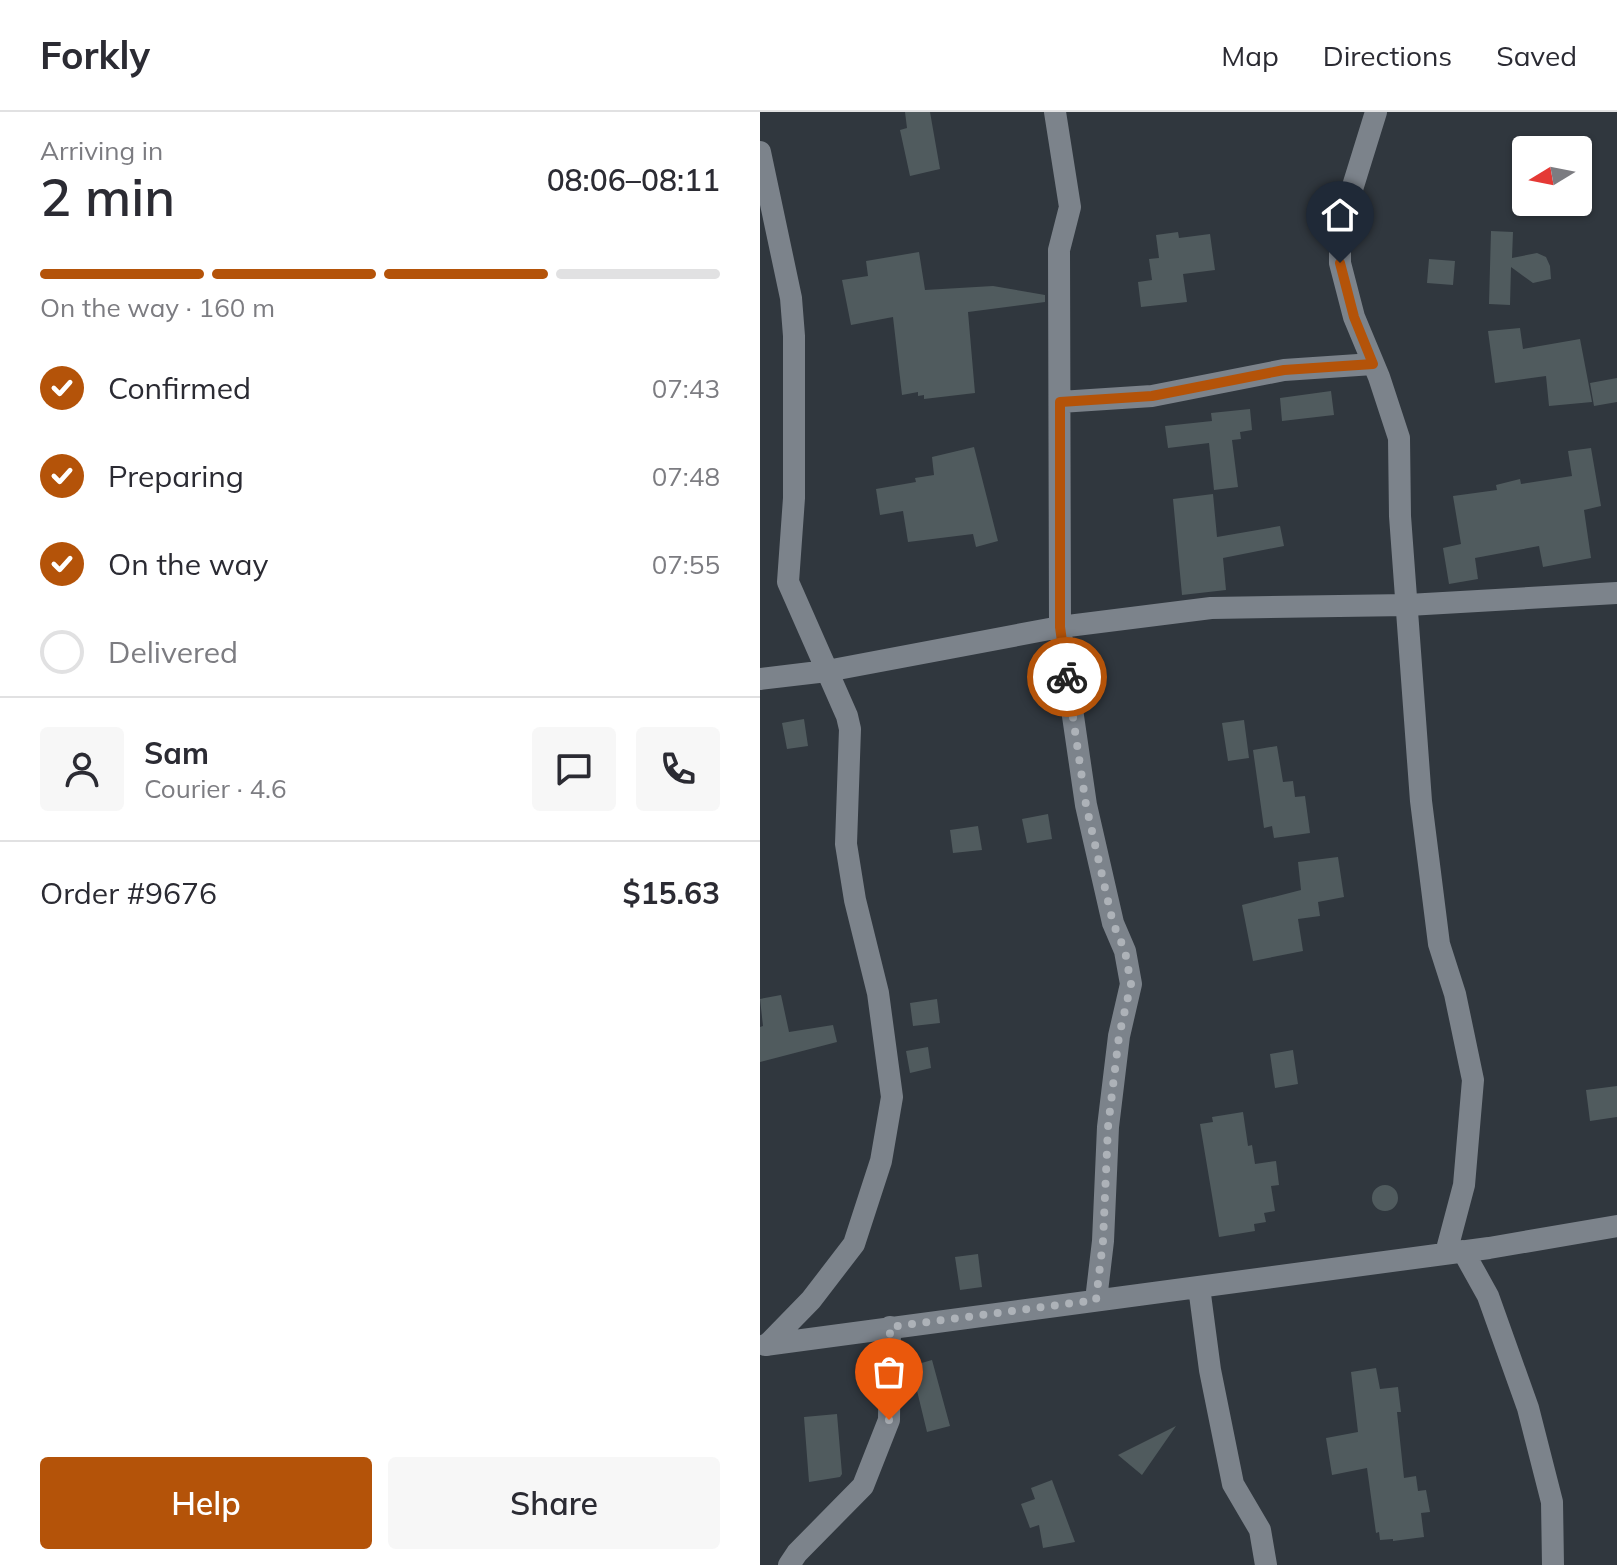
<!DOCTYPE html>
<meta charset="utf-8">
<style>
:root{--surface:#fff;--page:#f7f7f7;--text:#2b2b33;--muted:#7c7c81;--line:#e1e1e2;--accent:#b45309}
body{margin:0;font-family:Mulish,sans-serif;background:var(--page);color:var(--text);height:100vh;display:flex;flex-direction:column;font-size:30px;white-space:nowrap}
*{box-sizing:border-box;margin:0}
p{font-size:26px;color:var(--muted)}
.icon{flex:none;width:44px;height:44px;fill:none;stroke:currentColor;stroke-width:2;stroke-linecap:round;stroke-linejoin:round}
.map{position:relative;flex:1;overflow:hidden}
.drawer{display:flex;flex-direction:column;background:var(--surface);width:760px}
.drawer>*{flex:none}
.needle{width:52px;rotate:260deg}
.controls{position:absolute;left:752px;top:24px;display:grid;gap:16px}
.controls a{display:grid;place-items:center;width:80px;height:80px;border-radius:8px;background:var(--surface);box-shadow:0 2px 6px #0004;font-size:40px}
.pin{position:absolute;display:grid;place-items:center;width:68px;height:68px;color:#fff;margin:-82px -34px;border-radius:50% 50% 50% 0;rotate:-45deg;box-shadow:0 0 8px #0007}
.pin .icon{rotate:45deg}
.courier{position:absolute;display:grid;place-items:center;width:80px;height:80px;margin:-40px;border:6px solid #b45309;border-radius:50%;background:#fff;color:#222;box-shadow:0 2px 10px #0007}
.overview em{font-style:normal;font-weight:600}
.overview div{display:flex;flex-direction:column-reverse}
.overview{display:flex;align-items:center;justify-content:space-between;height:136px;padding:0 40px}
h1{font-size:52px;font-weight:600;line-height:60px}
.bar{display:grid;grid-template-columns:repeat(4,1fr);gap:12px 8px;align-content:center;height:96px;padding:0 40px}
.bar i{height:10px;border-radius:6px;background:var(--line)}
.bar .current{background:var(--accent)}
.bar p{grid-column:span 4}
.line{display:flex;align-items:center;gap:20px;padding:0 40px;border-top:2px solid var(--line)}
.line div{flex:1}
.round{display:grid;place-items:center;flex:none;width:84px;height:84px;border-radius:8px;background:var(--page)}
ol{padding:0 40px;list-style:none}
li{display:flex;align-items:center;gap:24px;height:88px}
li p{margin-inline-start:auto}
li .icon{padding:8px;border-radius:50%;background:var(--accent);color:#fff;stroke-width:4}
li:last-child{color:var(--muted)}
li i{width:44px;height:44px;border:4px solid var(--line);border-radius:50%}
.action{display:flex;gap:16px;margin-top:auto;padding:16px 40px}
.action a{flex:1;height:92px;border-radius:8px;background:var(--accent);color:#fff;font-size:32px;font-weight:600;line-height:92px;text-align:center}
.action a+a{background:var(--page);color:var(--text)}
header{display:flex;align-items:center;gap:48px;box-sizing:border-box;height:112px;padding:0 40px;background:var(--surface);border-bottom:2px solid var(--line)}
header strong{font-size:38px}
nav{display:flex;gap:44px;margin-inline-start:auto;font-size:28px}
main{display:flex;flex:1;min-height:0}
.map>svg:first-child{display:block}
.building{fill:#505b5e}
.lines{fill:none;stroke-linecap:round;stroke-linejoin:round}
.minor{stroke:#7c838b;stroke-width:22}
.done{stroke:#adb2b8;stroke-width:8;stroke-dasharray:0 14.4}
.route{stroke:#b45309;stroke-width:10}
</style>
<header>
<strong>Forkly</strong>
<nav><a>Map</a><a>Directions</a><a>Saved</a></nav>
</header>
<main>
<section class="drawer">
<div class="overview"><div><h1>2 min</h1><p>Arriving in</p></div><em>08:06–08:11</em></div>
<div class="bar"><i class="current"></i><i class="current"></i><i class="current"></i><i></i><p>On the way · 160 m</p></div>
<ol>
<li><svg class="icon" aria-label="check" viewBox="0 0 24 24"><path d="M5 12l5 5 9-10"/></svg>Confirmed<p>07:43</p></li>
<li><svg class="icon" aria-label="check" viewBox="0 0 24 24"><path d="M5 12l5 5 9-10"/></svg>Preparing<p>07:48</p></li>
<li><svg class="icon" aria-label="check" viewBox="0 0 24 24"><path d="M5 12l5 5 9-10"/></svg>On the way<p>07:55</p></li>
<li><i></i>Delivered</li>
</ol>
<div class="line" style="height:144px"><a class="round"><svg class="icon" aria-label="person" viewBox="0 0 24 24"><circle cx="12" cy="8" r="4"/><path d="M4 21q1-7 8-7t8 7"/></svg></a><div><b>Sam</b><p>Courier · 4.6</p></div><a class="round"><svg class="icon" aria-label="chat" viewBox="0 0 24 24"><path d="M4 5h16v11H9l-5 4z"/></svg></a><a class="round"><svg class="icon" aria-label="phone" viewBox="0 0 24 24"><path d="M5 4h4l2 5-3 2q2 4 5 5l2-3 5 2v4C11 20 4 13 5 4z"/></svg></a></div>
<div class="line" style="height:104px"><div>Order #9676</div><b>$15.63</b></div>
<div class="action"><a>Help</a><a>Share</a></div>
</section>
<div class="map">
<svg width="857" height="1453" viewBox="0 0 857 1453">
<rect width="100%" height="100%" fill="#30373e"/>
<path class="building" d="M145,0h25l10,57 -30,7 -10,-46 7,-2z
M731,119l22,1 -1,26 25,-5 9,4 4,9 1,13 -18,4 -22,-16 -1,38 -21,-1z
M418,120l1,6 31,-4 5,36 -32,4 4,28 -46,5 -3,-25 14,-2 -3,-21 10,-1 -3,-23z
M159,140l6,38 68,-4 52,9v7l-77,10 7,81 -51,6v-4l-6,1v-4l-16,3 -9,-78 -42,8 -9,-45 26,-4 -2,-15z
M669,147l26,2 -2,24 -26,-2z
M760,216l3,21 57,-10 12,63 -43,4 -3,-30 -51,7 -7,-52z
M857,266v24l-23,4 -4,-23z
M571,279l3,24 -52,6 -2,-23z
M490,297l2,21 -12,2 1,7 -9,1 6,47 -24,3 -5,-47 -41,5 -3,-22 47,-5 -1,-8z
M214,335l24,94 -22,6 -3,-13 -65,8 -5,-31 -23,4 -4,-26 40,-7 -1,-4 19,-3 -2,-18z
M831,336l10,58 -17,4 7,48 -48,9 -4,-21 -64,12 3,21 -29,5 -6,-36 18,-4 -8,-48 44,-6 -1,-5 24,-6 1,5 51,-8 -4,-25z
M453,382l4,43 63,-11 4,20 -61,12 3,32 -44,5 -9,-96z
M44,607l4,27 -21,3 -5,-26z
M484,608l5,38 -21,3 -6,-38z
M517,634l6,36 10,-1 2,16 10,-1 5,37 -36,5 -2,-12 -8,2 -11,-78z
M288,702l4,25 -25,4 -5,-24z
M218,714l4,24 -29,3 -3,-23z
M578,745l6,40 -26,5 2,14 -22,3 5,32 -50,10 -11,-56 59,-15 -3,-28z
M21,883l8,37 44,-7 4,17 -77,20v-35l3,-1 -3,-27z
M177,887l3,24 -27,3 -3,-23z
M168,935l3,21 -21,5 -4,-22z
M533,938l5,34 -23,4 -5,-34z
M857,974v31l-27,4 -4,-31z
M483,1000l5,34 4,-1 3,19 21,-3 3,24 -8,1 4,25 -11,2 2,9 -12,2 1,7 -36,6 -19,-113 13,-2 -1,-5z
M612 1086a13 13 0 1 1 26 0a13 13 0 1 1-26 0Z
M218,1142l4,33 -22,3 -5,-33z
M172,1248l18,66 -23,6 -16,-66z
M616,1256l4,21 18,-2 3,25h-4l7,66 12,-2 2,15 8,-1 4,22 -9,1 3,24 -31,4v-2l-13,1 -1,-8 -3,1 -9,-65 -35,7 -6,-37 32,-6 -7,-60z
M77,1302l5,60 -2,3 -31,5 -5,-65z
M416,1314l-34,49 -24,-20z
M292,1368l23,62 -32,6 -4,-23 -9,3 -9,-24 14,-5 -4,-11z"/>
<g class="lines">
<path class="minor" d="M295,0l15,95 -11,43 1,377 26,178 27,118 12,28 6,33 -12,52 -11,91 -5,114 -7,59
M616,0l-36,116v35l14,54 25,60 20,61 1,78 21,285 18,143 16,50 18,86 -9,105 -18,68
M0,40l31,146 3,38v162l-6,84 59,134 3,13 -4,115 9,56 23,93 14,104 -11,64 -27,83 -43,56 -44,45
M300,290l92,-6 132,-26 89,-6
M0,567l67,-8 233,-44 151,-19 197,-3 209,-12
M703,1139l25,45 40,112 24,94 1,63
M439,1175l11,83 23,114 27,46 6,35
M5,1233l724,-97 128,-22
M29,1453l8,-12 66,-67 26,-66 1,-93"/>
</g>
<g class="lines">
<path class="done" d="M129,1308l1,-93 206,-27 7,-59 5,-114 11,-91 12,-52 -6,-33 -12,-28 -27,-118 -19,-128"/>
<path class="route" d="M307,565l-7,-50v-225l92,-6 132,-26 89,-6 -19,-47 -14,-54"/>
</g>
</svg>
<div class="controls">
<a><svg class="needle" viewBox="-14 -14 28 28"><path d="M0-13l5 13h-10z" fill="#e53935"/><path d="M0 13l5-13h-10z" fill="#7c7c81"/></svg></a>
</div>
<div class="pin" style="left:129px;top:1308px;background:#ea580c"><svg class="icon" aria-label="bag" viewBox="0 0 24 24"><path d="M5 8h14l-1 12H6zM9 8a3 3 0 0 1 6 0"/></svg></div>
<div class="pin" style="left:580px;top:151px;background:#1f2937"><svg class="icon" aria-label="home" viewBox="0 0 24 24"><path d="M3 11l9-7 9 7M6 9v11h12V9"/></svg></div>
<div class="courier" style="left:307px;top:565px"><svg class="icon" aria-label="bike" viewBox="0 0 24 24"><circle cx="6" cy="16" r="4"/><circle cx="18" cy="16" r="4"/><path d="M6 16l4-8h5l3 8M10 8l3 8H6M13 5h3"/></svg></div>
</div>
</main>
